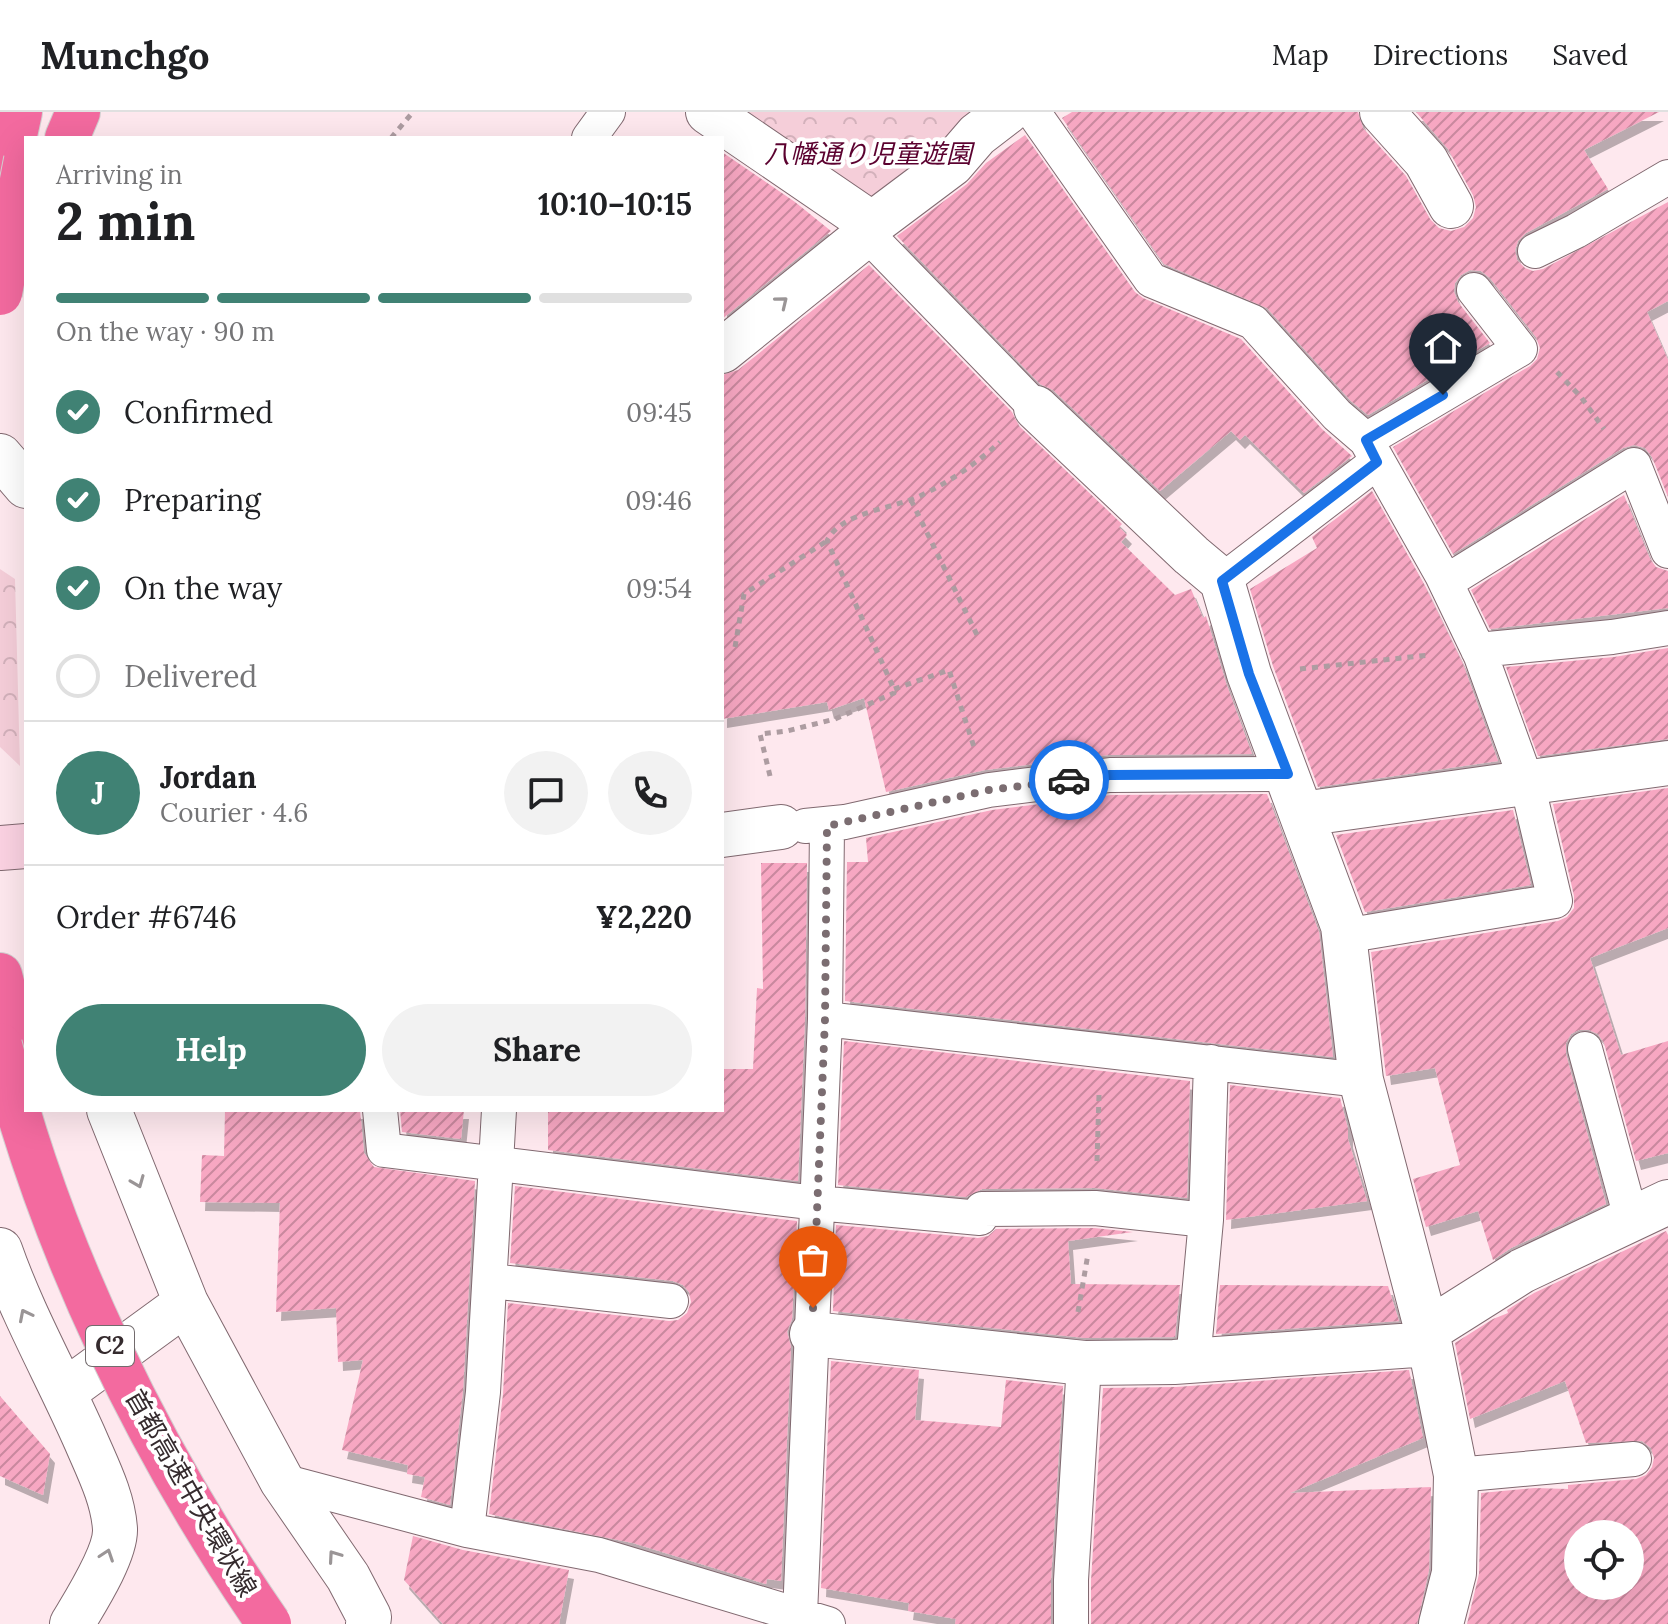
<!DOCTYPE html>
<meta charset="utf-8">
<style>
:root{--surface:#fff;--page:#f2f2f2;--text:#202124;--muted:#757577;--line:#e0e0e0;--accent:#408274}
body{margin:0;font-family:Lora,"Noto Sans JP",serif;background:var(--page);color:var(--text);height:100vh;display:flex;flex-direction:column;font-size:30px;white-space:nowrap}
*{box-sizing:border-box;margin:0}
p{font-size:26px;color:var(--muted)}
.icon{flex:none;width:44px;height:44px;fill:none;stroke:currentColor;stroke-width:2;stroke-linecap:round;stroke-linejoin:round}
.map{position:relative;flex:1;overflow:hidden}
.drawer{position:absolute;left:24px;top:24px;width:700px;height:976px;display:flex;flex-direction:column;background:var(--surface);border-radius:0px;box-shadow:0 8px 32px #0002}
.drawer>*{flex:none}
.buttons{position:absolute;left:1564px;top:1408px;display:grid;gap:16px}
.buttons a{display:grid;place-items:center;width:80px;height:80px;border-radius:50%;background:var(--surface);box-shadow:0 8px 32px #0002;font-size:40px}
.pin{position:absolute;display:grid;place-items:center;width:68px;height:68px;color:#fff;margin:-82px -34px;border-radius:50% 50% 50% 0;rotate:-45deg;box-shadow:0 0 8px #0007}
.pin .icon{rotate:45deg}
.courier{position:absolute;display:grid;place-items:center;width:80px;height:80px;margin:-40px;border:6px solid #1a73e8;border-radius:50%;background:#fff;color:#222;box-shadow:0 2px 10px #0007}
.overview em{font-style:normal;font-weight:800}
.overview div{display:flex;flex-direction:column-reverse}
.overview{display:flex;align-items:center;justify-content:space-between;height:136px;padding:0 32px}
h1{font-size:52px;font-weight:800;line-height:60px}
.bar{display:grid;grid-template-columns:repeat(4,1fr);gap:12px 8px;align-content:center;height:96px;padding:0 32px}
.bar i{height:10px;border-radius:6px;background:var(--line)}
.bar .selected{background:var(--accent)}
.bar p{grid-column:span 4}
.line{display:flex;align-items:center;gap:20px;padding:0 32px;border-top:2px solid var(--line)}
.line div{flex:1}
.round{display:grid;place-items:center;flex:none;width:84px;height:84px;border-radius:42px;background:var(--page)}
ol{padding:0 32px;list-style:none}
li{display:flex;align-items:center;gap:24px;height:88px}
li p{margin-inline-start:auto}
li .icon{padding:8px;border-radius:50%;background:var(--accent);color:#fff;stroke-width:4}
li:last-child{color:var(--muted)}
li i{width:44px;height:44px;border:4px solid var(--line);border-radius:50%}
.primary-button{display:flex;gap:16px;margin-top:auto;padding:16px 32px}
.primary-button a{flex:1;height:92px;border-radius:48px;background:var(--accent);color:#fff;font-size:32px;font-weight:800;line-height:92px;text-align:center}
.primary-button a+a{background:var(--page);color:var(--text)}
header{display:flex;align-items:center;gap:48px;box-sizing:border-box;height:112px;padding:0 40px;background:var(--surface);border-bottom:2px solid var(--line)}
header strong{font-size:38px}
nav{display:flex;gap:44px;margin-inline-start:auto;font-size:28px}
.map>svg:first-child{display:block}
.park{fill:url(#park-crowns)}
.building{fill:url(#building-hatch);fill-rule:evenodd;filter:url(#shadow)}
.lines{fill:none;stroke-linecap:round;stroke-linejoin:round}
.lane-casing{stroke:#816970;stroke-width:36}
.street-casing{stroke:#816970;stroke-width:46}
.secondary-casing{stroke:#816970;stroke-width:46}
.highway-casing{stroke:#d3d0d1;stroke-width:46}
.path{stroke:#ad9ca1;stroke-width:5;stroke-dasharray:6 6;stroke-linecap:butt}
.lane{stroke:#fff;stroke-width:34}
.street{stroke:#fff;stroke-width:44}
.secondary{stroke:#fbd2e2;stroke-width:44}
.highway{stroke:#f36a9f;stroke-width:44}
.highway-bridge-casing{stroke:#d3d0d1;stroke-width:46;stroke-linecap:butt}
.highway-bridge{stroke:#f36a9f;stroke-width:44}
.oneway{stroke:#9a9596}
.done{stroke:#7b6d71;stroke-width:8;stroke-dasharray:0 14.4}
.route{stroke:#1a73e8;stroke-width:10}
.labels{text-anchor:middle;stroke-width:8;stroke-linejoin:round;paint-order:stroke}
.shield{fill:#fff;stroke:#726b6d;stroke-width:2}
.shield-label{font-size:24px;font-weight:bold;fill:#352b2e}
.park-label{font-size:26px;font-style:italic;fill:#5b012f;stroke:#fff}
.street-label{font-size:26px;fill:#352b2e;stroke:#fff}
</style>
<header>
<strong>Munchgo</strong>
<nav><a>Map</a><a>Directions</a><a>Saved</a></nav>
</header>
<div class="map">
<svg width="1668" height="1512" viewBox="0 0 1668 1512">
<defs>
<pattern id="park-crowns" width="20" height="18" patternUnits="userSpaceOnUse" patternTransform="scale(2)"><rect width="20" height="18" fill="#f5ced9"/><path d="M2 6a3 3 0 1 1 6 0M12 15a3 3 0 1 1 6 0" fill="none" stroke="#d3b1bb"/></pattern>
<pattern id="building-hatch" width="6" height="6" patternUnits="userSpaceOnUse" patternTransform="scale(2)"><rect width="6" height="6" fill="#f7a7c2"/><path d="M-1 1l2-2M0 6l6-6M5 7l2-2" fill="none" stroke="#c9889e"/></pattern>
<filter id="shadow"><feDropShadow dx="5" dy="9" stdDeviation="0" flood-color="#0004"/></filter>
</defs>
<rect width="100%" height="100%" fill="#fee8ee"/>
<path class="park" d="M739,0h247l-101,82 -28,4z
M0,457l15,10 5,187 -20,-19z"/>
<path class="building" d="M1072,0h286l5,16 43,48 24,43 9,9 12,3 13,-4 9,-9 3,-11 -3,-12 -25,-46 -32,-37h243l-75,38 24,39 -82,44 -8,8 -3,9 2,10 8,8 8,3 10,-2 125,-67v99l-21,11 21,48v137l-16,-40 -7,-9 -11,-3 -11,3 -170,106 -60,-107 137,-81 7,-7 3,-11 -4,-11 -46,-59 -9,-7 -11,-1 -9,5 -6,8 -1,9 4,10 32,41 -122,72 -17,-14 -84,-93 -103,-44 -102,-146z
M1025,23l110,157 8,6 98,41 81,90 30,27 -48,37 -59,-58 -5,5 -9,-9 -71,60 -107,-101 -13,-6 -143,-148 70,-52 19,-21z
M722,40l73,50 36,29 -109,88z
M869,153l143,147 7,14 103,98 -3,3 8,8 -6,7 54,53 16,-6 12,29 3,-2 20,67 26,71 -144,1 -123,15 -99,22 -22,-94 -35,12 -2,-8 -105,17v-344l16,-5z
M1372,379l52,93 39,80 35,97 -180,26 -45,-121 -23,-77 67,-41 -5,-11z
M1624,383l26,64 6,8 12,4v37l-178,21 -19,-39z
M1668,536v91l-130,17 -32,-89 108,-10z
M1668,676v140l-78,30 31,97 47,-14v112l-32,8 -32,-118 -6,-9 -9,-4h-10l-8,4 -5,9v11l40,150 -95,44 -18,12 -15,-49 -52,16 -13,-48 47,-14 -25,-97 -49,8 -15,-124 187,-31 9,-4 7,-9v-12l-21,-92z
M1267,682l52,138 14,125 -488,-56 2,-139h21l-2,-24 126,-28 119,-15z
M1513,698l18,75 -166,27 -29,-77z
M761,751h46l-2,155 -7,163 -250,-31v-40h174v-41h31l4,-81 6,1z
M844,929l346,40 -3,117 -92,-10 -113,1 -16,8 -128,-12z
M1230,973l110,13 8,31v10l19,62 -141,19z
M225,998h135l4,43 10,14 101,14 -12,209 -13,115 -29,-8 4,-20 -18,-3 1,-9 -66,-15 21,-90 -25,2 -2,-54 -60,4 4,-109 -80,-1 2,-47 22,1z
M400,998h64l-3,29 -59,-7z
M515,1074l282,35 -5,98 -5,13 4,15 -10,234 -14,-2 -1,5 -133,-41 -144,-29 14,-120 5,-91 161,18 9,-1 9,-7 4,-11 -2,-10 -6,-7 -10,-4 -163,-18z
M836,1113l142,13 10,-2 8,-7 98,-1 39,4 -65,9 3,43 109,1 -5,52 -90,1 -252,-27z
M1666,1119l2,4v389h-201l12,-50 2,-81 54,-5 33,1v-4l68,-6 10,-4 6,-8 2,-9 -3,-10 -9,-7 -56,2 -21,-62 -95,38 -15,-76 38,-24 15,-6 -1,-3 27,-17zM1578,1422h52v52h-52z
M1220,1173l168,1 11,35 -183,13z
M831,1249l88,9 -4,50 86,7 5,-47 57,6 -12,193v45h-96l1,-5 -48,-8 1,-8 -88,-15z
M1409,1258l14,68 -133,55 141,-6 -2,83 -12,54h-326v-43l12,-193 73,-1z
M0,1284l50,58 -7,41 -43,-19z
M413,1424l50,14 106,20 -10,54h-116l-39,-44z"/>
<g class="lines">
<defs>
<path id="lane" d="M1033,0l118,168 102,42 84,93 29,25 76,135 39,81 46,127 28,118 -211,35
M589,26l19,-26
M867,122l169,174
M1535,139l41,-20 92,-54
M1366,328l154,-91 -46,-59
M1222,469l155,-119
M1446,470l188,-117 34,86
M1478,538l134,-13 56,-9
M805,714l40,-4 144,-32 121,-15 178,-1
M825,907l536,61
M1585,937l46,169
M380,998l4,40 433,53 163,15 2,-9 113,-1 111,12 -13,141
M1206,1108l5,-158
M491,1169l180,20
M1456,1363l178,-16
M282,1369l185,49 16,-138 16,-282
M467,1418l132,25 229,69
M800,1503l25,-596 2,-193
M1071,1512v-44l13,-217"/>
<path id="street" d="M708,0l164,112
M1382,0l44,49 25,45
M722,239l145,-117 5,-10 80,-60 25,-29 30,-23
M1036,296l155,147 31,26 27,93 94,252 18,154 66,251 29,144 -2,98 -13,51
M0,344l26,30
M1302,702l366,-51
M722,723l59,-8
M109,998l77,193 96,178 66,96 21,40 -1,7
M0,1138c23,66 58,127 86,191 12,28 27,57 29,88 1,25 -30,73 -43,95
M1427,1219l95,-60 146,-69
M812,1222l272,29 90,-1 255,-18
M64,1280l122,-89"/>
<path id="secondary" d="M0,736l26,-2"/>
<path id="highway" d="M67,26l11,-26
M0,92l20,-92
M0,863l26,101"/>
</defs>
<use href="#lane" class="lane-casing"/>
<use href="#street" class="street-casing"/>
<use href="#secondary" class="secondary-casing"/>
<use href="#highway" class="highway-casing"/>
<path class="path" d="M391,26l22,-26
M1557,260l24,25 23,32
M911,388l68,139
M735,535l9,-53 83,-53
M1300,557l129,-14
M894,577l55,-19 25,77
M770,664l-10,-42 27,-3 48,-12 59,-26v-4l-67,-148c14,-30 68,-32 95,-46 29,-14 55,-32 78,-53
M1097,1049l2,-66
M1078,1200l10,-58"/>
<use href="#lane" class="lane"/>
<use href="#street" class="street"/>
<use href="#secondary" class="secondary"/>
<use href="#highway" class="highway"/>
<defs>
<path id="highway-bridge" d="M0,181l26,-133
M0,933c51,204 149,406 269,579"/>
</defs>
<use href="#highway-bridge" class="highway-bridge-casing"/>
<use href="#highway-bridge" class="highway-bridge"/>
</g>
<defs><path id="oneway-chevron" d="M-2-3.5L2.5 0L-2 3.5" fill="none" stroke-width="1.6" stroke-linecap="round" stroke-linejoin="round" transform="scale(2)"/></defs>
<g class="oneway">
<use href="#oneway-chevron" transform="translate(782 190) rotate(-39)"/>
<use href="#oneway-chevron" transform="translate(138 1070) rotate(68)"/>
<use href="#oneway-chevron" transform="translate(25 1203) rotate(-117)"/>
<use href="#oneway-chevron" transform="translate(107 1443) rotate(-71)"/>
<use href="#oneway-chevron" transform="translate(334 1444) rotate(-125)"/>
</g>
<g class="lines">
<path class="done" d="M813,1196l12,-289 2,-193 162,-36 80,-10"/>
<path class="route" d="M1069,668l41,-5 178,-1 -39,-100 -27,-93 155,-119 -11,-22 77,-45"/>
</g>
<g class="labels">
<rect class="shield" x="86" y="1214" width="48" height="40" rx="6"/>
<g class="shield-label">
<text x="110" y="1242">C2</text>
</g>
<g class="park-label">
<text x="868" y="51">八幡通り児童遊園</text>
</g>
<g class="street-label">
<text transform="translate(191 1381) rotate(60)" y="9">首都高速中央環状線</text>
</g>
</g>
</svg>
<div class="buttons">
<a><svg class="icon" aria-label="locate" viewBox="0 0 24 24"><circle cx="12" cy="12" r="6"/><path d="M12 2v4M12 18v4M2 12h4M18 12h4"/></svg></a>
</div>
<div class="pin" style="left:813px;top:1196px;background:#ea580c"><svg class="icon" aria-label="bag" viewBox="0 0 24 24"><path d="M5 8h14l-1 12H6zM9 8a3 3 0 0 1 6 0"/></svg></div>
<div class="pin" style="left:1443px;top:283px;background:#1f2937"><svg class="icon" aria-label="home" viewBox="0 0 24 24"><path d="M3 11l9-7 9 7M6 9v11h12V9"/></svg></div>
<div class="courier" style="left:1069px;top:668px"><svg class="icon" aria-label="car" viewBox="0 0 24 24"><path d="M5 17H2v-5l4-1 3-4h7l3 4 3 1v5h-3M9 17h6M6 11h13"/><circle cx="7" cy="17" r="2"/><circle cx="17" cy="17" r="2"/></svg></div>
<section class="drawer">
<div class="overview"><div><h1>2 min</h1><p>Arriving in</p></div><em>10:10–10:15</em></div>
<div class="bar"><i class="selected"></i><i class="selected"></i><i class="selected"></i><i></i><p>On the way · 90 m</p></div>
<ol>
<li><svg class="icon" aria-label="check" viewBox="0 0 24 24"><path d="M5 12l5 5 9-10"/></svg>Confirmed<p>09:45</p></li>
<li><svg class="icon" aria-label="check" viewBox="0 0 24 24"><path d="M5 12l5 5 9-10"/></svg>Preparing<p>09:46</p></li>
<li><svg class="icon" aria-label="check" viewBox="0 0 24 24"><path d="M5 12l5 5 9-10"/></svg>On the way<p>09:54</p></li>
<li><i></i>Delivered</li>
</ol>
<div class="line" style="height:144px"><b class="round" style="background:var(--accent);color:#fff">J</b><div><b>Jordan</b><p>Courier · 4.6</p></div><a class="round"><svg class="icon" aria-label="chat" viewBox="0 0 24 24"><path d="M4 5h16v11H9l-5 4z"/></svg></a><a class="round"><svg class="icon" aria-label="phone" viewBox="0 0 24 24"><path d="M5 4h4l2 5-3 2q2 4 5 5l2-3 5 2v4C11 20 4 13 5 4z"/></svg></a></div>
<div class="line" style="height:104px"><div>Order #6746</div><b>¥2,220</b></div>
<div class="primary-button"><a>Help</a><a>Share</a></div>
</section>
</div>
